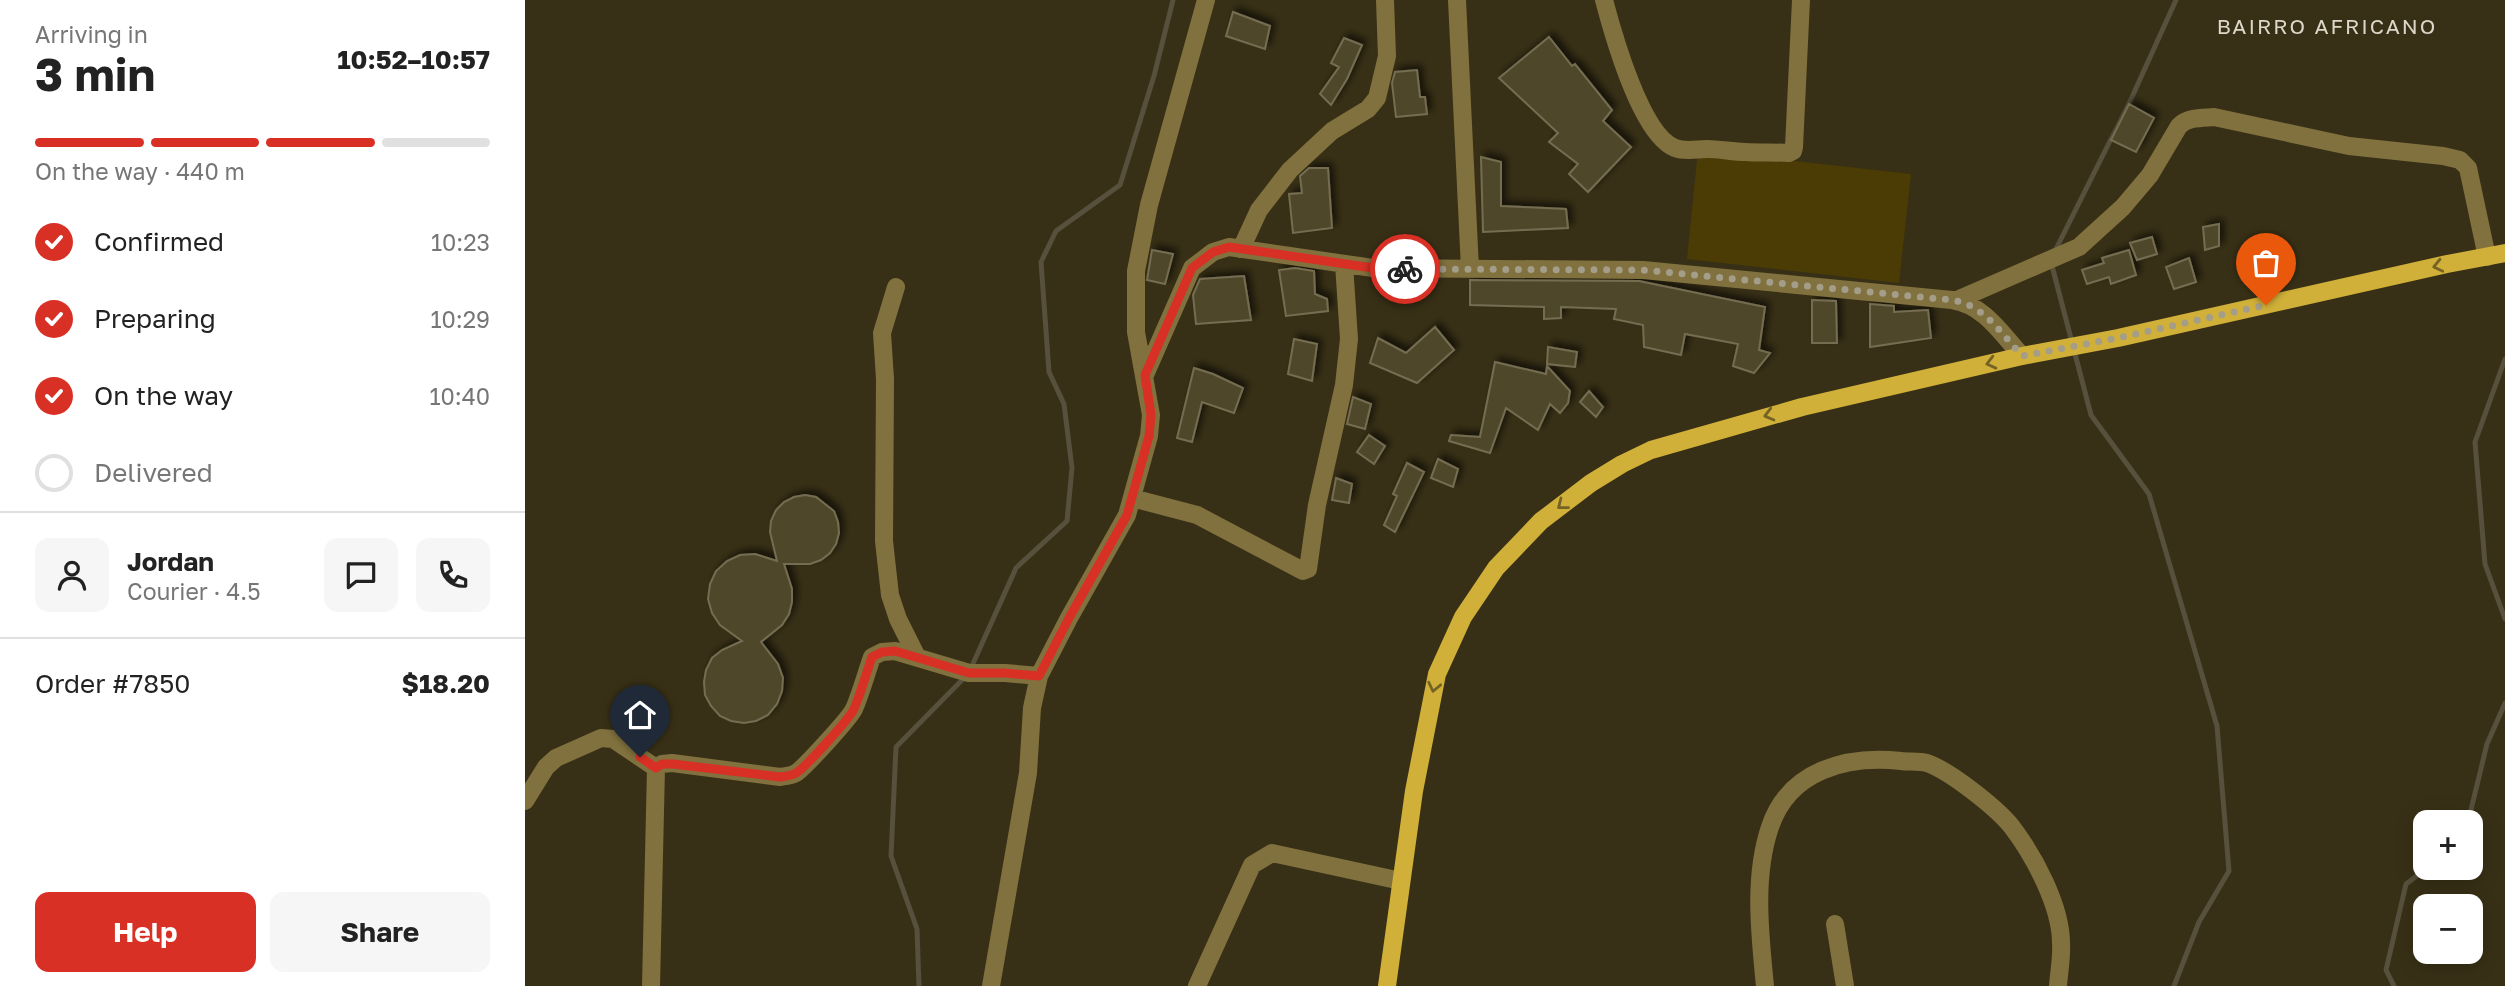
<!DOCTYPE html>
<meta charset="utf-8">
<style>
:root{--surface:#fff;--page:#f6f6f6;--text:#222;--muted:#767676;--line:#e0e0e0;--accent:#d93025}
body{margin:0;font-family:"Golos Text",sans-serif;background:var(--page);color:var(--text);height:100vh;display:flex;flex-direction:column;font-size:26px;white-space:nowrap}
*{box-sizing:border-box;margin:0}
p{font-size:23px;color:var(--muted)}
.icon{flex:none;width:38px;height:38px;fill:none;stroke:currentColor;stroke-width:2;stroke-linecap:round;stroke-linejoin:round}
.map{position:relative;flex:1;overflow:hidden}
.side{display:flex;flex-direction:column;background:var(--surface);width:525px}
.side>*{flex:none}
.controls{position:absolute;left:1888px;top:810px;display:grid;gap:14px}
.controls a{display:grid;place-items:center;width:70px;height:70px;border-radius:14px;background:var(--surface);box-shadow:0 4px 18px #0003;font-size:35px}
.pin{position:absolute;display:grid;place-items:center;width:60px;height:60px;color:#fff;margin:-72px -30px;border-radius:50% 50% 50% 0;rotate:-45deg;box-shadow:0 0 7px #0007}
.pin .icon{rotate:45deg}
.courier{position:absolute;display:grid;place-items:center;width:70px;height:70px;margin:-35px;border:5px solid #d93025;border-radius:50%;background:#fff;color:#222;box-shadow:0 2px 9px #0007}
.head em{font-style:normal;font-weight:700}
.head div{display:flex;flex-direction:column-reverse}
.head{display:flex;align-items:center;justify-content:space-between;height:119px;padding:0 35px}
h1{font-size:46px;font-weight:700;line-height:52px}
.bar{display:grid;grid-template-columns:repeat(4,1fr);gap:10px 7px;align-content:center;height:84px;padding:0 35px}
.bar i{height:9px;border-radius:5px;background:var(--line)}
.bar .on{background:var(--accent)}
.bar p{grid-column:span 4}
.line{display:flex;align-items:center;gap:18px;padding:0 35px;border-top:2px solid var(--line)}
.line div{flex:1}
.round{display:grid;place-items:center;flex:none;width:74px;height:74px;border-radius:14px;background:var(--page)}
ol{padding:0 35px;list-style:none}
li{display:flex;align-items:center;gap:21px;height:77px}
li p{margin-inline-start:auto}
li .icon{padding:7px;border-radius:50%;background:var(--accent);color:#fff;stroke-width:4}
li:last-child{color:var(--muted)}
li i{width:38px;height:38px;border:4px solid var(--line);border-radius:50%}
.primary-button{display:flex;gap:14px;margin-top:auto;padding:14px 35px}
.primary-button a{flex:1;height:80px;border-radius:14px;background:var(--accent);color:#fff;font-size:28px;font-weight:700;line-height:80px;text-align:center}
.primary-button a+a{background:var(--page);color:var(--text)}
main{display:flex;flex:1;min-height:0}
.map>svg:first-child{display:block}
.green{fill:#4a3c04}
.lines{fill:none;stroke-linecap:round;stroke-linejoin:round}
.stream{stroke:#56503c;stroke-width:5}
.building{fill:#4f472c;stroke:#756d51;stroke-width:2;filter:url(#shadow)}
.minor{stroke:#80713e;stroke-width:18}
.major{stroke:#d0b038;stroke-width:18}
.oneway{stroke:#756324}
.done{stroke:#a39d8a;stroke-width:7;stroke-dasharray:0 12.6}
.route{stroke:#d93025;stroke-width:9}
.labels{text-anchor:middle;stroke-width:5;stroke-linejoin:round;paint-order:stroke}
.neighbourhood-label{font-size:21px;letter-spacing:2px;fill:#dcd7c8;stroke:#383016}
</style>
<main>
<section class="side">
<div class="head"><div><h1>3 min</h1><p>Arriving in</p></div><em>10:52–10:57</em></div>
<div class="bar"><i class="on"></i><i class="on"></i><i class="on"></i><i></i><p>On the way · 440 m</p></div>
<ol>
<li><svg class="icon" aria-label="check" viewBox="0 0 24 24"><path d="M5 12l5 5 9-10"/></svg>Confirmed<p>10:23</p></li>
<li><svg class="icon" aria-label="check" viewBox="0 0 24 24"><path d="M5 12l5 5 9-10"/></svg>Preparing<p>10:29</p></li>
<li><svg class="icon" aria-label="check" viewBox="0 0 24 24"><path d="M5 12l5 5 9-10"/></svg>On the way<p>10:40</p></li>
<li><i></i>Delivered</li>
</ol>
<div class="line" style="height:126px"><a class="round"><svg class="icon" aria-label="person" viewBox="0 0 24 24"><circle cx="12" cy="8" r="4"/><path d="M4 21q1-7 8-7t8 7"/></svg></a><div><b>Jordan</b><p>Courier · 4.5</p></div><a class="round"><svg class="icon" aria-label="chat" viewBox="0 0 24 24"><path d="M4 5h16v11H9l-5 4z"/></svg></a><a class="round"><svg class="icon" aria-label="phone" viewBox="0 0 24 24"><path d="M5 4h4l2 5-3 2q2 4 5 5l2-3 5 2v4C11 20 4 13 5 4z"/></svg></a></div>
<div class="line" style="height:91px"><div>Order #7850</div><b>$18.20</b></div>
<div class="primary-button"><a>Help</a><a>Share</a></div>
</section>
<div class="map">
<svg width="1980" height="986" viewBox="0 0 1980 986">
<defs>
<filter id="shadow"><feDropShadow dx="4.5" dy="-4.5" stdDeviation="3.5" flood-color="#0009"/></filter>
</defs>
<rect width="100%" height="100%" fill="#383016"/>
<path class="green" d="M1173,150l213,24 -12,109 -212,-24z"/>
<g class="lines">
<path class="stream" d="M1529,253l78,-156 44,-97
M1526,262l40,153 58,79 68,232 12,145 -30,51 -25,64
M1980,359l-30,83 10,122 20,55
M446,668l45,-100 51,-47 5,-53 -8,-64 -15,-32 -8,-110 15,-31 64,-46 34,-109 19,-76
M1943,822l19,-78 18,-41
M394,986l-2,-57 -26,-73 5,-109 70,-71
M1869,986l-8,-16 20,-86 21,-16"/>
</g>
<path class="building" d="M708,12l37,14 -5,23 -39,-13z
M1024,37l23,29 3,-2 37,46 -9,11 28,26 -43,45 -19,-18 9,-10 -29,-22 9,-9 -59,-55z
M819,38l18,7 -15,34 -16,26 -11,-11 19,-27 -8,-4z
M892,70l3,27h5l2,17 -31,3 -4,-34 3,-11z
M1604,104l25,14 -18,34 -25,-12z
M956,157l20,5v44l65,3 2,19 -85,4z
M784,168h19l4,60 -39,5 -4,-39 13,-1 -2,-17z
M1694,224v22l-14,4 -2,-23z
M1627,237l5,17 -20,6 -7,-17z
M627,250l21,4 -8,30 -18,-4z
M1604,250l7,25 -25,9 -2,-7 -22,7 -5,-14 22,-7 -2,-5z
M1664,258l7,24 -22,7 -8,-22z
M770,268l19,3 1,23 12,5 1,12 -42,5 -7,-46z
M719,276l7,44 -55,4 -3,-29 7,-16z
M945,280l169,1 126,26 -6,43 11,3 -16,20 -21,-7 5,-22 -53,-10 -4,21 -37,-8 -1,-22 -29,-6 2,-10 -55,-2v11l-17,1v-12l-74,-2z
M1287,300l24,1 1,42h-25z
M1345,304l24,2v6l34,-2 3,28 -61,9z
M910,327l19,23 -37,33 -47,-20 8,-25 28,15z
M769,339l23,5 -5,37 -24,-7z
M1023,347l29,5 -2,15 -28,-3z
M970,362l51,12 1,-8 23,25 -2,12 -8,10 -10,-9 -12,26 -32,-22 -16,45 -41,-12 2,-6 29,2z
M669,368l19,6 30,14 -9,25 -32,-11 -10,40 -15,-4z
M1064,391l14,16 -7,10 -16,-15z
M828,397l18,7 -6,25 -18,-5z
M844,435l16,11 -11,18 -17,-12z
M913,459l20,10 -5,18 -22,-9z
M882,463l17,9 -29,60 -11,-7 13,-29 -4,-2z
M811,478l16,6 -3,19 -17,-3z
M280,495l11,2 18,14 4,11 1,11 -3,11 -6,9 -9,7 -11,4h-26l8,25v13l-3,12 -7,11 -21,17 17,22 5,14 -1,13 -5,13 -9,11 -12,6 -12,2 -13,-2 -11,-5 -9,-10 -6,-11 -1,-13 2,-12 6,-12 10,-8 20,-9 -22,-16 -8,-12 -4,-14 2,-15 6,-13 11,-10 13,-6 15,-1 22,7 -7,-29 1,-11 5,-11 8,-8 10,-5z"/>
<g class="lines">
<path class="minor" d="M932,0l13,269
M1079,0c9,34 37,135 71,148 10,4 22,1 32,1 13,0 26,3 38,3 15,1 29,0 44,1l4,-2 1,-4 7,-147
M716,249l18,-39 31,-40 42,-39 36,-22 9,-11 10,-42 -2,-56
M371,287l-14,46 3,46 -1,162 6,54 8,24 19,38
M1432,300l122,-53 44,-40 27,-32 29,-49c9,-9 23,-8 35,-9l135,29 94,10 17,4 8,8 19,89
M620,375l47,-107 21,-16 16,-5 144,21 270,2 309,30c32,5 49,33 70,56
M607,498l65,17 106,56 5,-2 9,-64 27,-120 5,-46 -5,-75
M0,801l21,-34 10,-9 45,-20 12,1 43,29
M1310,924l10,62
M126,986l5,-218 6,-4 10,-1 108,14c6,-1 11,-1 16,-4 8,-5 53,-54 58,-64 7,-16 12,-35 18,-52l10,-5 13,-1 74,22h36l34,3 30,-58 58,-103 22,-79 2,-21 -15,-83v-61l13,-66 57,-205
M466,986l37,-213 4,-65 7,-32
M672,986l55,-121 20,-12 129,28
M1240,986c-5,-51 -12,-109 5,-159 19,-57 77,-72 131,-66 8,1 18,0 26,2 23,8 70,45 85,64 22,29 49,79 49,116 1,14 -2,29 -3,43"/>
<path class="major" d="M862,986l27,-195 23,-117 26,-57 33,-49 45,-47 50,-38 31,-19 29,-14 151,-43 220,-51 96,-18 329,-74 58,-11"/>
</g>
<defs><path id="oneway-chevron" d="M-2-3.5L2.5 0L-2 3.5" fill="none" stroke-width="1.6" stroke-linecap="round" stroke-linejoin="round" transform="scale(1.75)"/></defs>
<g class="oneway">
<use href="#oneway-chevron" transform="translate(1913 266) rotate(167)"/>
<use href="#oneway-chevron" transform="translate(1466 363) rotate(166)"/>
<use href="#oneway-chevron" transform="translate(1244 415) rotate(165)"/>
<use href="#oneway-chevron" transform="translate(1037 505) rotate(142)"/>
<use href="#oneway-chevron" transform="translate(909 687) rotate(102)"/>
</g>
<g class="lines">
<path class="done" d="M880,269l238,1 309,30c32,5 49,33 70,56l96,-18 148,-33"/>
<path class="route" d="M115,757l16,11 6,-4h11l107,13c6,-1 11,-1 16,-4 9,-5 53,-54 58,-64 7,-16 12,-35 18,-52l10,-5 13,-1 74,22h36l34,3 30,-58 58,-103 22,-79 2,-21 -6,-40 47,-107 21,-16 16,-5 144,21 32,1"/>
</g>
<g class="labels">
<g class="neighbourhood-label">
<text x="1802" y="34">BAIRRO AFRICANO</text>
</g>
</g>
</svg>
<div class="controls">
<a>+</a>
<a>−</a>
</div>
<div class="pin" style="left:1741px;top:305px;background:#ea580c"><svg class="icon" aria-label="bag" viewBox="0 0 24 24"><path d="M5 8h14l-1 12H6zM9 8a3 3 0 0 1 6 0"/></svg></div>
<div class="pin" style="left:115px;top:757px;background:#1f2937"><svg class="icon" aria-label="home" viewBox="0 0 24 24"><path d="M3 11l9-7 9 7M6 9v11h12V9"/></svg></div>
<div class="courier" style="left:880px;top:269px"><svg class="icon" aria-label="bike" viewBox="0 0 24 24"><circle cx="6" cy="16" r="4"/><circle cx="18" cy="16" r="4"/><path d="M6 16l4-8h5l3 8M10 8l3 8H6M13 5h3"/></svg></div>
</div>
</main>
